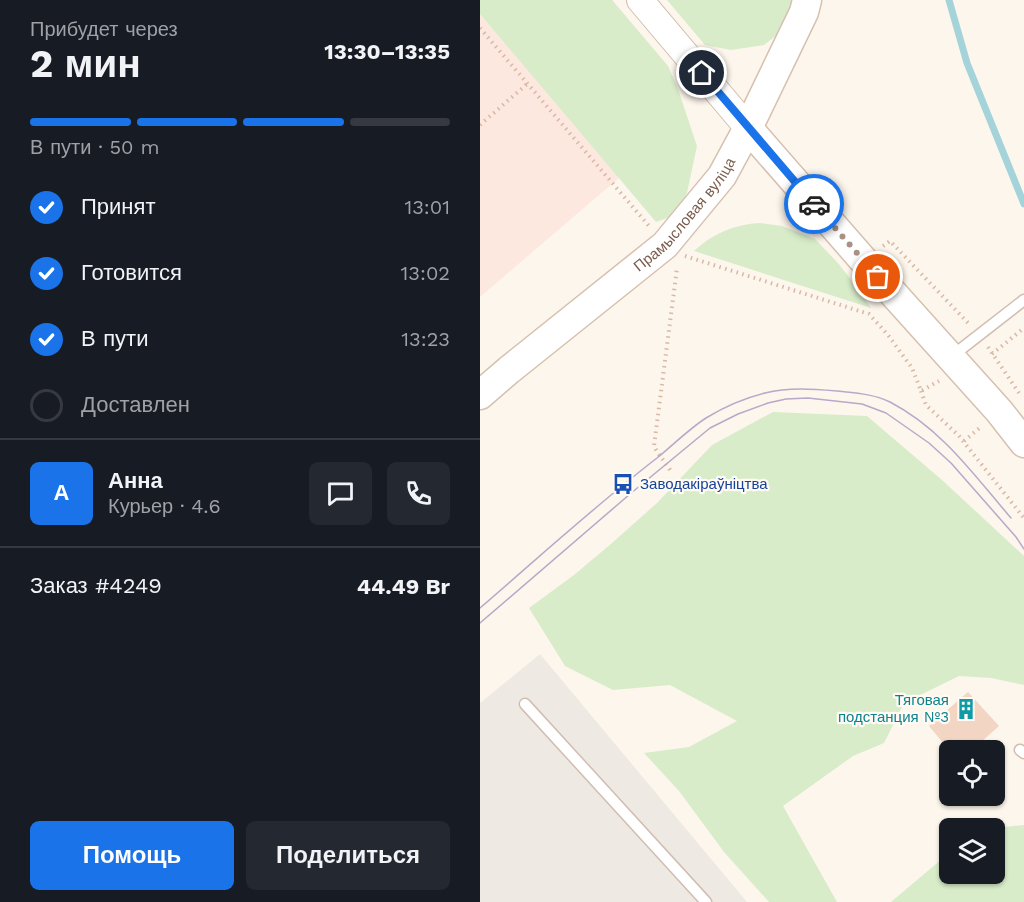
<!DOCTYPE html>
<html lang="ru">
<meta charset="utf-8">
<style>
:root{--surface:#171b24;--page:#242831;--text:#f1f3f6;--muted:#9ea1a6;--line:#363941;--accent:#1a73e8}
body{margin:0;font-family:"Work Sans",sans-serif;background:var(--page);color:var(--text);height:100vh;display:flex;flex-direction:column;font-size:22px;white-space:nowrap}
*{box-sizing:border-box;margin:0}
p{font-size:20px;color:var(--muted)}
.icon{flex:none;width:33px;height:33px;fill:none;stroke:currentColor;stroke-width:2;stroke-linecap:round;stroke-linejoin:round}
.map{position:relative;flex:1;overflow:hidden}
.side{display:flex;flex-direction:column;background:var(--surface);width:480px}
.side>*{flex:none}
.buttons{position:absolute;left:459px;top:740px;display:grid;gap:12px}
.buttons a{display:grid;place-items:center;width:66px;height:66px;border-radius:9px;background:var(--surface);box-shadow:0 2px 4px #0004;font-size:30px}
.pin{position:absolute;display:grid;place-items:center;width:51px;height:51px;color:#fff;margin:-26px;border:3px solid #fff;border-radius:50%;box-shadow:0 2px 6px #0007}
.courier{position:absolute;display:grid;place-items:center;width:60px;height:60px;margin:-30px;border:4px solid #1a73e8;border-radius:50%;background:#fff;color:#222;box-shadow:0 2px 8px #0007}
.overview em{font-style:normal;font-weight:700}
.overview div{display:flex;flex-direction:column-reverse}
.overview{display:flex;align-items:center;justify-content:space-between;height:102px;padding:0 30px}
h1{font-size:39px;font-weight:700;line-height:45px}
.bar{display:grid;grid-template-columns:repeat(4,1fr);gap:9px 6px;align-content:center;height:72px;padding:0 30px}
.bar i{height:8px;border-radius:4px;background:var(--line)}
.bar .current{background:var(--accent)}
.bar p{grid-column:span 4}
.line{display:flex;align-items:center;gap:15px;padding:0 30px;border-top:2px solid var(--line)}
.line div{flex:1}
.round{display:grid;place-items:center;flex:none;width:63px;height:63px;border-radius:9px;background:var(--page)}
ol{padding:0 30px;list-style:none}
li{display:flex;align-items:center;gap:18px;height:66px}
li p{margin-inline-start:auto}
li .icon{padding:6px;border-radius:50%;background:var(--accent);color:#fff;stroke-width:4}
li:last-child{color:var(--muted)}
li i{width:33px;height:33px;border:3px solid var(--line);border-radius:50%}
.primary-button{display:flex;gap:12px;margin-top:auto;padding:12px 30px}
.primary-button a{flex:1;height:69px;border-radius:9px;background:var(--accent);color:#fff;font-size:24px;font-weight:700;line-height:69px;text-align:center}
.primary-button a+a{background:var(--page);color:var(--text)}
main{display:flex;flex:1;min-height:0}
.map>svg:first-child{display:block}
.commercial{fill:#fde8e0}
.industrial{fill:#efe9e4}
.green{fill:#d8ecc9}
.lines{fill:none;stroke-linecap:round;stroke-linejoin:round}
.stream{stroke:#a5d3da;stroke-width:7}
.building{fill:#f3d5c3}
.service-casing{stroke:#d1beb0;stroke-width:13}
.tertiary-casing{stroke:#d1beb0;stroke-width:28}
.secondary-casing{stroke:#d6c0b0;stroke-width:31}
.path{stroke:#d9b8a5;stroke-width:4;stroke-dasharray:1.5 4.5;stroke-linecap:butt}
.service{stroke:#fff;stroke-width:10}
.tertiary{stroke:#fff;stroke-width:26}
.secondary{stroke:#fff;stroke-width:28}
.tram{stroke:#b9a8c9;stroke-width:1.5}
.done{stroke:#a89285;stroke-width:6;stroke-dasharray:0 10.8}
.route{stroke:#1a73e8;stroke-width:8}
.labels{text-anchor:middle;stroke-width:4.5;stroke-linejoin:round;paint-order:stroke}
.street-label{font-size:15px;fill:#7a5c4d;stroke:#fffaf3}
.transit-label{font-size:15px;fill:#164399;stroke:#fffaf3;text-anchor:start}
.culture-label{font-size:15px;fill:#0d838f;stroke:#fffaf3;text-anchor:end}
</style>
<main>
<section class="side">
<div class="overview"><div><h1>2 мин</h1><p>Прибудет через</p></div><em>13:30–13:35</em></div>
<div class="bar"><i class="current"></i><i class="current"></i><i class="current"></i><i></i><p>В пути · 50 m</p></div>
<ol>
<li><svg class="icon" aria-label="check" viewBox="0 0 24 24"><path d="M5 12l5 5 9-10"/></svg>Принят<p>13:01</p></li>
<li><svg class="icon" aria-label="check" viewBox="0 0 24 24"><path d="M5 12l5 5 9-10"/></svg>Готовится<p>13:02</p></li>
<li><svg class="icon" aria-label="check" viewBox="0 0 24 24"><path d="M5 12l5 5 9-10"/></svg>В пути<p>13:23</p></li>
<li><i></i>Доставлен</li>
</ol>
<div class="line" style="height:108px"><b class="round" style="background:var(--accent);color:#fff">А</b><div><b>Анна</b><p>Курьер · 4.6</p></div><a class="round"><svg class="icon" aria-label="chat" viewBox="0 0 24 24"><path d="M4 5h16v11H9l-5 4z"/></svg></a><a class="round"><svg class="icon" aria-label="phone" viewBox="0 0 24 24"><path d="M5 4h4l2 5-3 2q2 4 5 5l2-3 5 2v4C11 20 4 13 5 4z"/></svg></a></div>
<div class="line" style="height:78px"><div>Заказ #4249</div><b>44.49 Br</b></div>
<div class="primary-button"><a>Помощь</a><a>Поделиться</a></div>
</section>
<div class="map">
<svg width="544" height="902" viewBox="0 0 544 902">
<rect width="100%" height="100%" fill="#fdf6ec"/>
<path class="commercial" d="M0,0h132l56,66 8,63 -196,168z"/>
<path class="industrial" d="M60,654l207,248h-267v-199z"/>
<path class="green" d="M0,0h132l56,66 10,23 19,57 -10,47 -14,23 -17,6 -176,-208z
M187,0h125l-10,31 -18,14 -33,5 -26,-5z
M280,223l22,3 33,13 23,24 21,27 12,18 -177,-57c18,-17 41,-27 66,-28z
M293,412l94,4 75,64 82,76v129l-33,-7 -32,-2 -55,27 -20,40 -31,13 -70,50 54,96h-68l-45,-50 -45,-61 -35,-38 45,-6 48,-26 -67,-36 -57,5 -48,-24 -36,-58 45,-33 38,-32 45,-40 55,-58z
M544,825v77h-133l58,-49 1,20h44l1,-45z"/>
<g class="lines">
<path class="stream" d="M469,0l18,63 57,141"/>
</g>
<path class="building" d="M488,692l31,34 -27,24h-23l-20,-24z"/>
<g class="lines">
<defs>
<path id="service" d="M472,356l72,-56
M45,704l181,198
M540,750l4,3"/>
<path id="tertiary" d="M160,0l108,128"/>
<g id="secondary">
<path d="M268,128l116,133 135,150 25,32"/>
<path id="s1" d="M0,395l29,-25 156,-125 57,-69 26,-48 56,-116 3,-12"/>
</g>
</defs>
<use href="#service" class="service-casing"/>
<use href="#tertiary" class="tertiary-casing"/>
<use href="#secondary" class="secondary-casing"/>
<path class="path" d="M0,28l169,198
M0,125l47,-41
M403,246l7,-5 80,84
M205,256l184,58 19,21 24,33 9,23 18,-10
M508,347l31,46
M512,354l32,-26
M441,391l5,14 33,31 65,82
M484,441l18,-15
M190,470c-5,-9 -12,-15 -16,-24l23,-178"/>
<use href="#service" class="service"/>
<use href="#tertiary" class="tertiary"/>
<use href="#secondary" class="secondary"/>
<path class="tram" d="M0,608c58,-50 116,-103 177,-150 16,-13 32,-29 49,-40 18,-11 39,-20 59,-25 24,-6 48,-4 72,-2 18,2 37,3 53,11 52,27 84,73 121,116
M0,623l150,-129 80,-66 28,-14 30,-11 18,-4 22,-1 54,6 24,9 43,30 22,20 65,74 8,12"/>
</g>
<g class="lines">
<path class="done" d="M334,204l64,73"/>
<path class="route" d="M222,73l112,131"/>
</g>
<defs>
<symbol id="bus-bare" viewBox="-9 -9 18 18"><path d="M-5-6H5V4H4V6H2V4H-2V6H-4V4H-5ZM-3.5-4V0h7V-4ZM-3.5 1.2v1.5H-2V1.2ZM2 1.2v1.5H3.5V1.2Z" fill="#1a4fb4" stroke="#fffaf3" stroke-width="2.5" paint-order="stroke"/></symbol>
<symbol id="building-bare" viewBox="-9 -9 18 18"><path d="M-4-6H4V6H1V3H-1V6H-4ZM-2.5-4.3h1.7v1.8h-1.7ZM.8-4.3h1.7v1.8H.8ZM-2.5-1h1.7V.8h-1.7ZM.8-1h1.7V.8H.8Z" fill="#0f9aa8" stroke="#fffaf3" stroke-width="2.5" paint-order="stroke"/></symbol>
</defs>
<g fill-rule="evenodd">
<use href="#bus-bare" x="128" y="469" width="30" height="30"/>
<use href="#building-bare" x="471" y="694" width="30" height="30"/>
</g>
<g class="labels">
<g class="street-label">
<text dy="5" stroke="none"><textPath href="#s1" startOffset="274">Прамысловая вуліца</textPath></text>
</g>
<g class="transit-label">
<text x="160" y="489">Заводакіраўніцтва</text>
</g>
<g class="culture-label">
<text x="469" y="705">Тяговая<tspan x="469" dy="17">подстанция №3</tspan></text>
</g>
</g>
</svg>
<div class="buttons">
<a><svg class="icon" aria-label="locate" viewBox="0 0 24 24"><circle cx="12" cy="12" r="6"/><path d="M12 2v4M12 18v4M2 12h4M18 12h4"/></svg></a>
<a><svg class="icon" aria-label="layers" viewBox="0 0 24 24"><path d="M12 4l9 5-9 5-9-5zM3 14l9 5 9-5"/></svg></a>
</div>
<div class="pin" style="left:398px;top:277px;background:#ea580c"><svg class="icon" aria-label="bag" viewBox="0 0 24 24"><path d="M5 8h14l-1 12H6zM9 8a3 3 0 0 1 6 0"/></svg></div>
<div class="pin" style="left:222px;top:73px;background:#1f2937"><svg class="icon" aria-label="home" viewBox="0 0 24 24"><path d="M3 11l9-7 9 7M6 9v11h12V9"/></svg></div>
<div class="courier" style="left:334px;top:204px"><svg class="icon" aria-label="car" viewBox="0 0 24 24"><path d="M5 17H2v-5l4-1 3-4h7l3 4 3 1v5h-3M9 17h6M6 11h13"/><circle cx="7" cy="17" r="2"/><circle cx="17" cy="17" r="2"/></svg></div>
</div>
</main>
